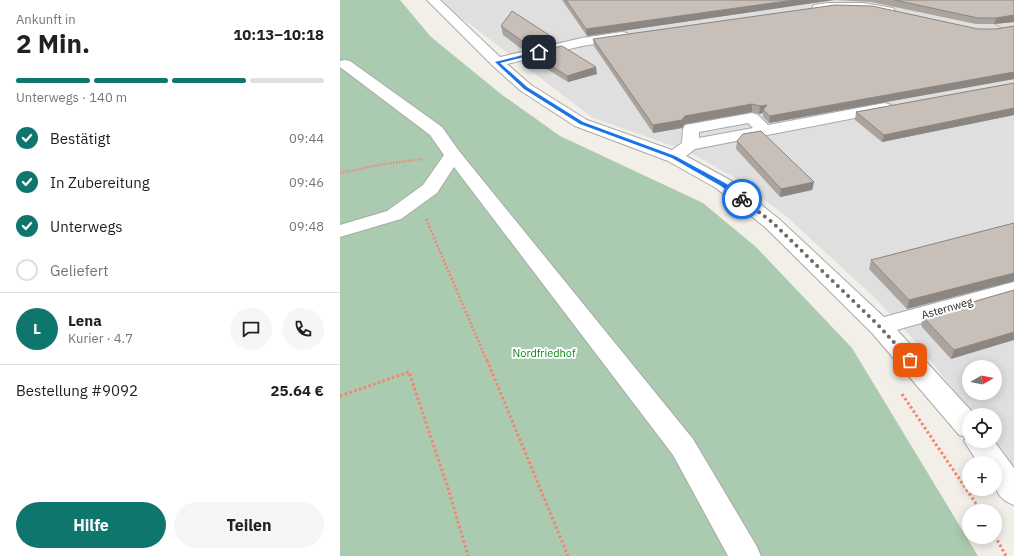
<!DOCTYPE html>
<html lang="de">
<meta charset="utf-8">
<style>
:root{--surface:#fff;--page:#f6f6f6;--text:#202124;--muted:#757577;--line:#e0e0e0;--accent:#0f766e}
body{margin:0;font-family:"IBM Plex Sans",sans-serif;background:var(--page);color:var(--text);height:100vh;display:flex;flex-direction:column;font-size:15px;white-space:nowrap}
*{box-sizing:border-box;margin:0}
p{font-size:13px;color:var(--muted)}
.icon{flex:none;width:22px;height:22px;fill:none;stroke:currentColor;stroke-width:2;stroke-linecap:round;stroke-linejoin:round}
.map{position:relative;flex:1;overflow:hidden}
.panel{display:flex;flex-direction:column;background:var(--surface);width:340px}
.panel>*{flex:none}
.needle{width:26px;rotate:81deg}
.fabs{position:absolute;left:622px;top:360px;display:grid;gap:8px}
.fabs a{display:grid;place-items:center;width:40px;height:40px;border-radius:50%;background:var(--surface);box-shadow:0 2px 10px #0003;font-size:20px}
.pin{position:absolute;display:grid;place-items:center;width:34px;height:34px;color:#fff;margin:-17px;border-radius:8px;box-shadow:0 2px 6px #0006}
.courier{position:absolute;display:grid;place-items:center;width:40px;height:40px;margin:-20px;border:3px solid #1a73e8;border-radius:50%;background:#fff;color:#222;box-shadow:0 1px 5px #0007}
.headline em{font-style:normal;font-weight:700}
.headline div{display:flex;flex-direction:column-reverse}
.headline{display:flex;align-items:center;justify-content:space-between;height:68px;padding:0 16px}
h1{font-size:26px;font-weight:700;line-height:30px}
.bar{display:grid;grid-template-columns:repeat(4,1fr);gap:6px 4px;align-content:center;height:48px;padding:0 16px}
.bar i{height:5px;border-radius:3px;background:var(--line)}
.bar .on{background:var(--accent)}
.bar p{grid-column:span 4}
.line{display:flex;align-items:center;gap:10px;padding:0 16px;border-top:1px solid var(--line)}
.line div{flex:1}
.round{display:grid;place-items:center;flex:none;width:42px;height:42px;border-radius:21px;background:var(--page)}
ol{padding:0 16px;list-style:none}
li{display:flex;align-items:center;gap:12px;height:44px}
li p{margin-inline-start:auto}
li .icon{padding:4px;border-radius:50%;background:var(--accent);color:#fff;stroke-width:4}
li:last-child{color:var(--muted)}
li i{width:22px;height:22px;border:2px solid var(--line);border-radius:50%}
.action{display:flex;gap:8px;margin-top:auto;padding:8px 16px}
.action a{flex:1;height:46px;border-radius:24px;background:var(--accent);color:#fff;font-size:16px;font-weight:700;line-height:46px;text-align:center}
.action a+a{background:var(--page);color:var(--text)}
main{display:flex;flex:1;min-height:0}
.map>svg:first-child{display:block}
.residential{fill:#e0dfdf;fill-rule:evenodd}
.cemetery{fill:#aacbaf}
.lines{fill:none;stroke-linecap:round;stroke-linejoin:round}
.minor-casing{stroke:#a9a9a9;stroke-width:2}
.path-far3{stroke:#fa8072;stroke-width:1.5;stroke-dasharray:1 1;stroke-linecap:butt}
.path-far2{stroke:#fa8072;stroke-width:2;stroke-dasharray:1.5 1.5;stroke-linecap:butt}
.path-far1{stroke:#fa8072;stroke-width:2.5;stroke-dasharray:2 2;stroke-linecap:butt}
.path{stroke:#fa8072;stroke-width:3;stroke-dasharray:2.5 2.5;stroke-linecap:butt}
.minor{fill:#fff;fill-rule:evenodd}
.wall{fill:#aba49e}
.shaded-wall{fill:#8b8681}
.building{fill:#c7bfb8;stroke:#8b8681}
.route{fill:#1a73e8}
.done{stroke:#6b6a68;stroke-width:4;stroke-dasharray:0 7.2}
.labels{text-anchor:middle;stroke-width:4;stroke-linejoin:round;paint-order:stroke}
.street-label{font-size:11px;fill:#222;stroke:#fff}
.park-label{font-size:11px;fill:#0c8416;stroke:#fff}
</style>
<main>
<section class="panel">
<div class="headline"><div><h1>2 Min.</h1><p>Ankunft in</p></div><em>10:13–10:18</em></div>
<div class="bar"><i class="on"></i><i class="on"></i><i class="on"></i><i></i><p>Unterwegs · 140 m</p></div>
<ol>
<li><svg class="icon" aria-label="check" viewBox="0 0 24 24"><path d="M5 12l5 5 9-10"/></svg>Bestätigt<p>09:44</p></li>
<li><svg class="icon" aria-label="check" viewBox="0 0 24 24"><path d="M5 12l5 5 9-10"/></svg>In Zubereitung<p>09:46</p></li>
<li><svg class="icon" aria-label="check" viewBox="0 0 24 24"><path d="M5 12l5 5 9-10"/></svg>Unterwegs<p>09:48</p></li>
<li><i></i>Geliefert</li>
</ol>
<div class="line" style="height:72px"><b class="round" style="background:var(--accent);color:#fff">L</b><div><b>Lena</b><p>Kurier · 4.7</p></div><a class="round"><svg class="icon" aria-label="chat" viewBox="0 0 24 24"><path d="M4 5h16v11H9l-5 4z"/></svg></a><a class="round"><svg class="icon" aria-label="phone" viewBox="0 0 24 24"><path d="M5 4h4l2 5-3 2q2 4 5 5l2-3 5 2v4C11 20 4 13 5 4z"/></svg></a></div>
<div class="line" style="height:52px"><div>Bestellung #9092</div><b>25.64 €</b></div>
<div class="action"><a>Hilfe</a><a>Teilen</a></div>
</section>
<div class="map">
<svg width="674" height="556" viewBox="0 0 674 556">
<rect width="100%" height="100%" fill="#f2efe9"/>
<path class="residential" d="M102,0h572v468l-21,-27h2v-26h-22l-57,-73 -41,-44 -88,-81 -50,-38 -50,-28 -94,-33 -138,-105zM629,367h26v26h-26z"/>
<path class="cemetery" d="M0,0h60l31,37 70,57 59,42 143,67 53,44 96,101 126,208h-638z"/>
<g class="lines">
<defs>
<path id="minor" d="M87,0h13l60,57 82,-19 40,-6 5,1 2,3 -2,3 -45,7 -75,18 24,21 56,35 85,30 10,-7 1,-14 2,-4 6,-1 61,-11 6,2 10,10 117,-22 6,2 2,3 -2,3 -196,38 -9,7 44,24 49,39 105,98 130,-35v14l-117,34 78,85h-6v26h25l20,27v37c-22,-8 -19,-22 -19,-42h-17l-14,-22 2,-4 -7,-2 -87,-102 -107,-106 -49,-39 -48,-27 -93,-35 -54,-35 -29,-26zM408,123l5,5 -54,10v-6z
M487,3h36l30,5 2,3 -2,3 -4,1 -35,-5 -36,2 -4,-1 -2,-3 2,-3z
M5,60l5,1 92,66 17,24 234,288 63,106 5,11h-33l-55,-101 -219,-288 -17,26 -36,26 -61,18v-12l47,-14 36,-26 21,-30 -14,-20 -90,-68v-6z"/>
</defs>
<use href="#minor" class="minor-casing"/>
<path class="path-far3" d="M653,23l10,6"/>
<path class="path-far2" d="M0,173l44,-9 39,-5"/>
<path class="path-far1" d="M86,219l61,142"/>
<path class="path" d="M147,360l81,196
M562,394l79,117
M0,396l69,-24 39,116 20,68
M655,536l11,20"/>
<use href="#minor" class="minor"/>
</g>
<path class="wall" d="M222,0h452v22l-20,2h-18l-105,-22 -37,-2 -247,36z
M161,26l49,18 -27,6 -20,-15z
M674,26v53l-245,44 -6,-6v-4l-4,1 -7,-2 -67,12 -3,4 -29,5 -59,-87 -1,-7 403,-10z
M194,52l63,22 -29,8 -32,-20z
M674,83v32l-132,27 -27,-22 1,-8z
M397,141l77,41 -2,8 -32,7 -44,-48z
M674,223v58l-107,28 -38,-40 2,-9z
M674,290l-63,69 -29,-32v-1l-1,-1 3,-9z"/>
<path class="shaded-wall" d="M454,0h40l-247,36 -1,-7z
M674,15v7l-20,2 2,-6z
M209,35l1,9 -27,6 -1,-9z
M256,67l1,7 -29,8 -1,-6z
M674,72v7l-245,44 1,-7z
M412,104v8l-67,12 -3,4 -29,5v-8l32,-9z
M427,105l-4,5v3l-4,1 1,-8z
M674,108v7l-132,27 2,-7z
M474,182l-2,8 -32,7 1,-8z
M674,273v8l-107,28 2,-9z
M674,332v8l-63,19 3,-9z"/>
<path class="building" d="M226,0h228l-208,29z
M554,0h120v15l-18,3h-18z
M495,5l37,1 106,23h18l18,-3v46l-244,44 -7,-6 4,-5 -7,1 -8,-2 -67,12 -3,4 -29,5 -60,-86z
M172,11l37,24 -27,6 -21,-15z
M222,46l34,21 -29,9 -32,-21 3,-1 -4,-2z
M674,83v25l-130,27 -28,-23z
M421,131l53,51 -33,7 -44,-48 6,-7z
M674,223v50l-105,27 -38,-40z
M674,290v42l-60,18 -30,-32h2l-2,-2z"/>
<path class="route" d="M199,51l2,2 -41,10 27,24 56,35 92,34 50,27 19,14v3h-4l-19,-14 -49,-28 -92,-34 -56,-35 -29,-27z"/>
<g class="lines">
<path class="done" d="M402,199l30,23 108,105 30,33"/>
</g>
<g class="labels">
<g class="street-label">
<text transform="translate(607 308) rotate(-16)" y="4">Asternweg</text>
</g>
<g class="park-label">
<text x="204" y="357">Nordfriedhof</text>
</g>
</g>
</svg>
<div class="fabs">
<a><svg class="needle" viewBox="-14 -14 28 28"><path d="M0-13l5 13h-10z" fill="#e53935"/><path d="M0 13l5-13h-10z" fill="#757577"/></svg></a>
<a><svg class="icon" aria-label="locate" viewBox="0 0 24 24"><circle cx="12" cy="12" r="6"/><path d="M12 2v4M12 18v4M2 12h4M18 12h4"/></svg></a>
<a>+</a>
<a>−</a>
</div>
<div class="pin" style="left:570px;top:360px;background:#ea580c"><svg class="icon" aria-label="bag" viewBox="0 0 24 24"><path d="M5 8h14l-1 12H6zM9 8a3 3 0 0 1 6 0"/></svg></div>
<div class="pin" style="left:199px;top:52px;background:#1f2937"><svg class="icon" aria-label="home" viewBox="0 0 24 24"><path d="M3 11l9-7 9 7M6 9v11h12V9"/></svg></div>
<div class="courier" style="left:402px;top:199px"><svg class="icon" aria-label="bike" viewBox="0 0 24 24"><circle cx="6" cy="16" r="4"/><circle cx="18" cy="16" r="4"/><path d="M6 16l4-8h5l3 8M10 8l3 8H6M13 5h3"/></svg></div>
</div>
</main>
